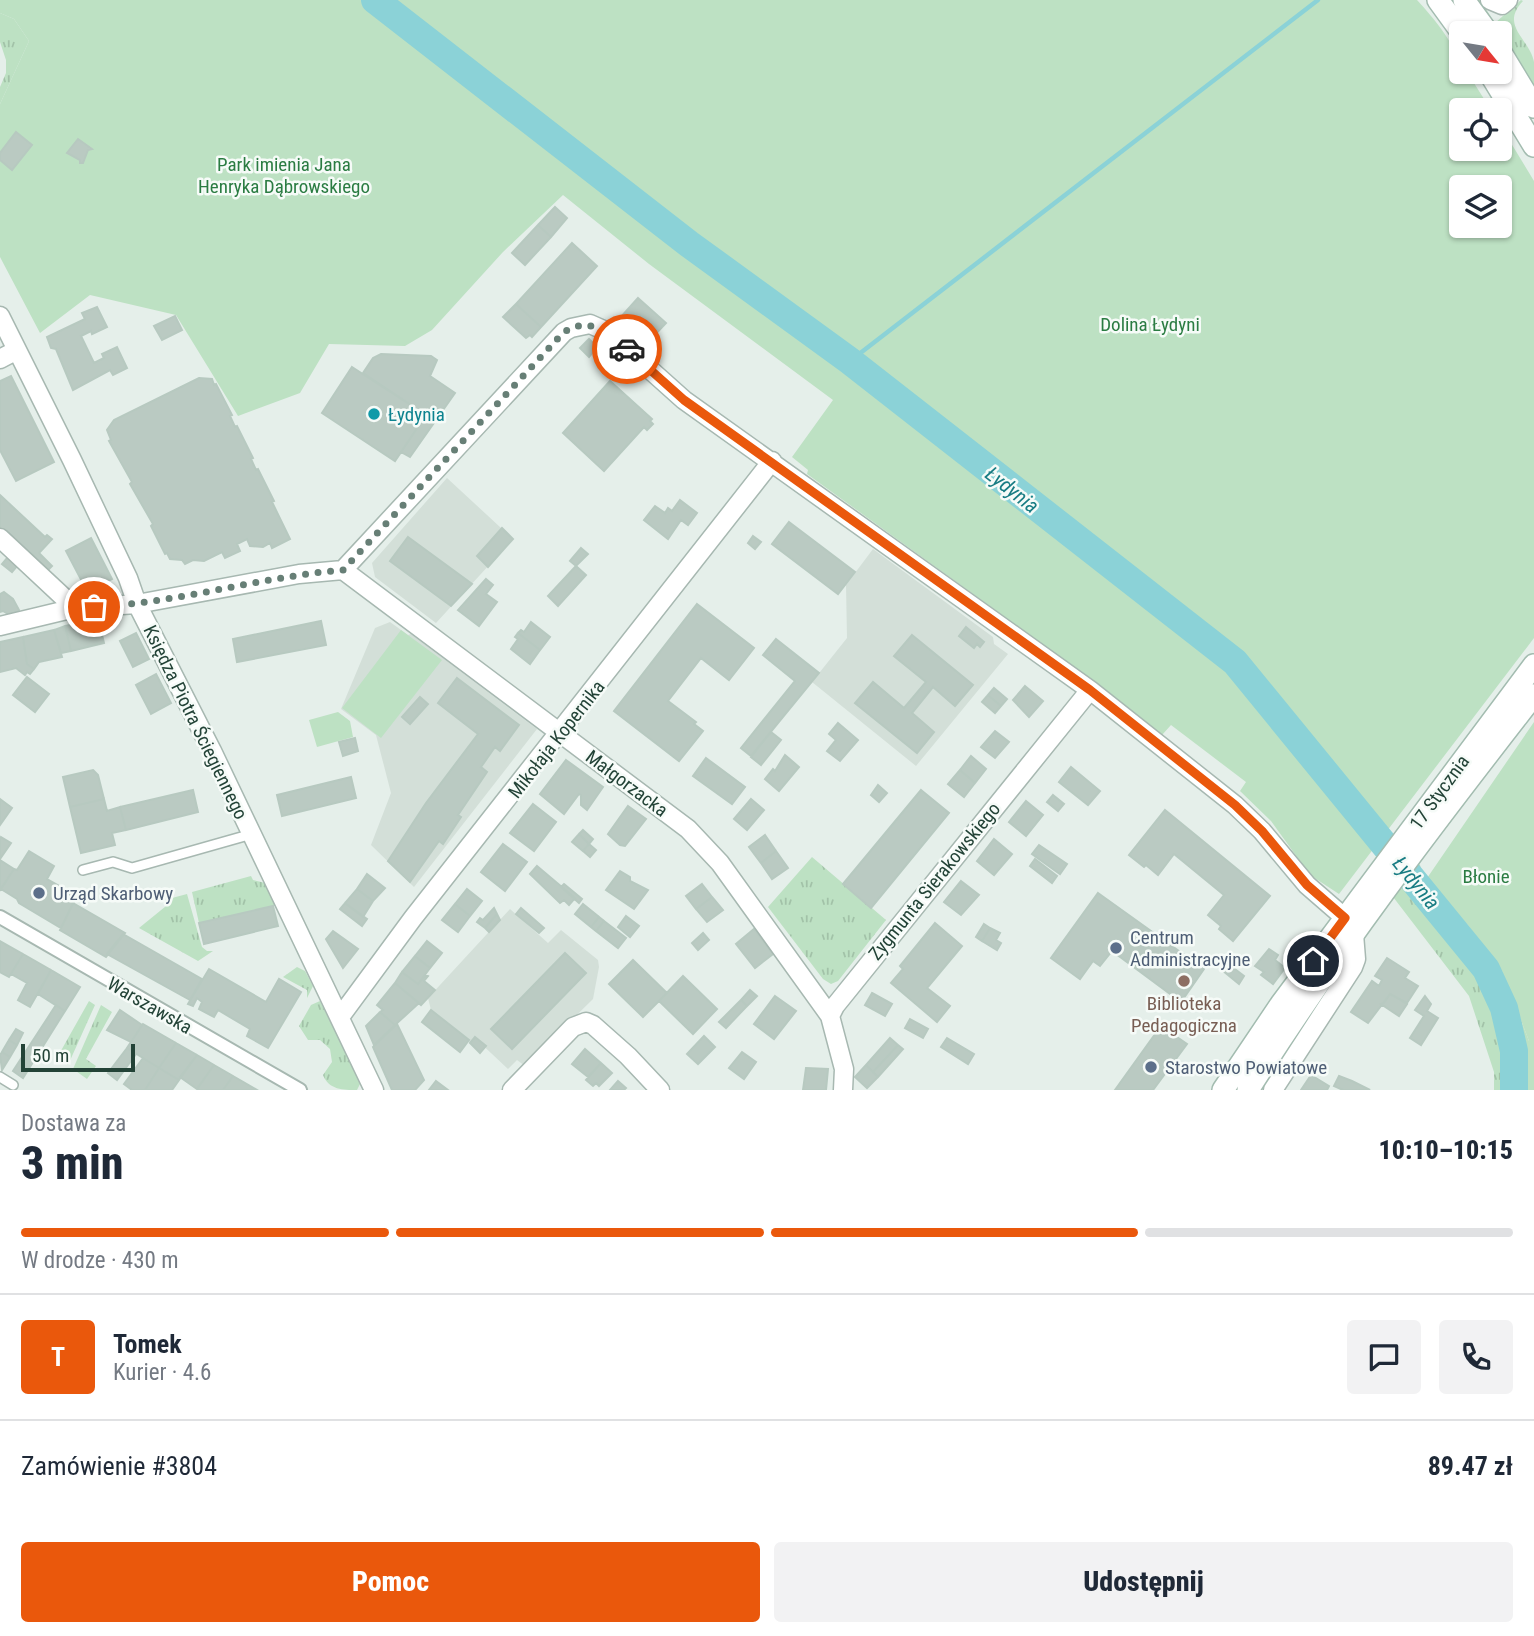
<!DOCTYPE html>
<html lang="pl">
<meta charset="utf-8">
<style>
:root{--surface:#fff;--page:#f2f2f3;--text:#1f2937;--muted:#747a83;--line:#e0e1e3;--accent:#ea580c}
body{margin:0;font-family:"Roboto Condensed",sans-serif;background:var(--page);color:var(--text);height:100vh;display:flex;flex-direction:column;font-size:26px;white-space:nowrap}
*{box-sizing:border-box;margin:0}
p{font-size:23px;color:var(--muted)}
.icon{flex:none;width:38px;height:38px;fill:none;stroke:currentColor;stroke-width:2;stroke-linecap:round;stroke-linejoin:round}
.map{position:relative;height:1090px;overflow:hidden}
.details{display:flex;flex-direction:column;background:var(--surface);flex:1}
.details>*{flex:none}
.needle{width:46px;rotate:120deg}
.fabs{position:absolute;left:1449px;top:21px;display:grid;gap:14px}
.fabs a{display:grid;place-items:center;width:63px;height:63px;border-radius:7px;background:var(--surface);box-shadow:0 2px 5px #0004;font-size:35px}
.scale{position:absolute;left:21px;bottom:18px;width:114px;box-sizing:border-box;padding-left:7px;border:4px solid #234337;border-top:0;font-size:19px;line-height:24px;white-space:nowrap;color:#234337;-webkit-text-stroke:5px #f6fbf8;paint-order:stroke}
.pin{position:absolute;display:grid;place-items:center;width:60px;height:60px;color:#fff;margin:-30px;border:4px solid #fff;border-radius:50%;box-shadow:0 2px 7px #0007}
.courier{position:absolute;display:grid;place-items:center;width:70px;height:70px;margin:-35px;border:5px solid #ea580c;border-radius:50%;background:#fff;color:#222;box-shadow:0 2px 9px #0007}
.overview em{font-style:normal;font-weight:800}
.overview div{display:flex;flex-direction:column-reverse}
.overview{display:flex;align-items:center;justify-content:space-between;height:119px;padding:0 21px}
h1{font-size:46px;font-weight:800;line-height:52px}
.bar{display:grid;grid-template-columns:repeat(4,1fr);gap:10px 7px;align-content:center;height:84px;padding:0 21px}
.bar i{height:9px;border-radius:5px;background:var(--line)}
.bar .selected{background:var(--accent)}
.bar p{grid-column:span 4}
.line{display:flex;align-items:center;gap:18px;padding:0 21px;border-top:2px solid var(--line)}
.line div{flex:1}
.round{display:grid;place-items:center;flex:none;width:74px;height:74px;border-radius:7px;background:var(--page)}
.cta{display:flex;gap:14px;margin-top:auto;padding:14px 21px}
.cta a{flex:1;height:80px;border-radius:7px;background:var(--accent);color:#fff;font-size:28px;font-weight:800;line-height:80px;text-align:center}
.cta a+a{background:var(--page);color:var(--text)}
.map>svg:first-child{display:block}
.built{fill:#d3dfd8}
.grass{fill:url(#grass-tufts)}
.green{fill:#bde1c3;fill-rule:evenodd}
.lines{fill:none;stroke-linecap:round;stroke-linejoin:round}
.stream{stroke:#8bd2d7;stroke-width:4.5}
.river{stroke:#8bd2d7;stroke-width:28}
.building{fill:#bacac2;stroke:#b7c9c0;stroke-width:2}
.service-casing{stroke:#a7b8b1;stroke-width:12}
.pedestrian-casing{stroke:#a7b8b1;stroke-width:16}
.minor-casing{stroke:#a7b8b1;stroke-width:21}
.secondary-casing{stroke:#a3bcb0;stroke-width:24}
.service{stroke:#fff;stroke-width:9}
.pedestrian{stroke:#fff;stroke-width:12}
.minor{stroke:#fff;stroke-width:18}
.secondary{stroke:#fff;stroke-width:21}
.done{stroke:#677f76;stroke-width:7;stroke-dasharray:0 12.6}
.route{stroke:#ea580c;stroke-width:9}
.culture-dot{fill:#0f9aa8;stroke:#f6fbf8;stroke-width:2.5}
.service-dot{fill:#5c6f8a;stroke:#f6fbf8;stroke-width:2.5}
.education-dot{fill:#8d6e63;stroke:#f6fbf8;stroke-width:2.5}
.labels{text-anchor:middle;stroke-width:5;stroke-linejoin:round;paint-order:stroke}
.park-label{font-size:19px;fill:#2a7c42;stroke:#f6fbf8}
.culture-label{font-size:19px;fill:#0d838f;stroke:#f6fbf8;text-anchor:start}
.street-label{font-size:19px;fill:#234337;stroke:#f6fbf8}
.service-label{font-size:19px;fill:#4e5e75;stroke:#f6fbf8;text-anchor:start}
.education-label{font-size:19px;fill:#785e54;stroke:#f6fbf8}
.water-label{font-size:21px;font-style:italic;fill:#187c83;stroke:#f6fbf8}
</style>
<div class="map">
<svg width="1534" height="1090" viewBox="0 0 1534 1090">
<defs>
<pattern id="grass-tufts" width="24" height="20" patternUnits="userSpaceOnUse" patternTransform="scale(1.75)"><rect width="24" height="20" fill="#bde1c3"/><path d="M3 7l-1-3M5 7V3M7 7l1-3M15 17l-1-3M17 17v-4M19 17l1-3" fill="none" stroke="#a2c2a8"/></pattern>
</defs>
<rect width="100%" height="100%" fill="#e5efea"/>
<path class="built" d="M447,478l66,61 -77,84 -61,-46 -3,-14z
M873,549l120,88 1,7 14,10 -92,112 -104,-84 35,-44 -1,-53z
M390,622l18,13 3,-1 126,95 -123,158 -43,-42 20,-52 -15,-58 -35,-26 34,-81z
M510,909l38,34 13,-13 37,30 1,7 -6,32 -68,67 -8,-6 -9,9 -33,-31 -5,5 -39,-33 -3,-12z"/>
<path class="grass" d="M1474,0h6l15,23 26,-23 2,1c-24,25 7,38 11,61 0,9 0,20 0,29l-34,-58z
M0,13l14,6 15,22 -29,63v-17l6,-14v-13l-6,-18z
M1402,841l18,24 3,19 19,21 25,19 35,47 27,70v49h-35v-18l-25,-76 -92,-120z
M812,857l74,63 -48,61 -7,3 -8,-5 -55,-72z
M251,876l2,4 12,3 11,22 -77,18 -7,-31z
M187,894l15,53 5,4h6l-15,10 -59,-33 32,-26 1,-4z
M297,967l8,4 8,15 -6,12v-8l-24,-13z
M89,1001l6,4 -27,60 -10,-9z
M320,1001l38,76 2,7 -3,6c-14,0 -28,0 -34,-15l9,-13 -2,-13 -10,-9h-12l-9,-14 12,-21z
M101,1005l11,7 -26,47 10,7 -9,13 -14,-10z"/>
<path class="green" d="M0,0h1417c15,16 44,50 44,72h6l24,38h-30v39h39v-24l34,56v457l-195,256 -29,-19 -39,-54 -31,-30 6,-9 -75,-57 -9,10 -66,-52 -289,-209 1,-4 -16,-13 41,-57 -184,-136 -86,-69 -60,57 -71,78 -27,16 -76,-2 -29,49 -62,23 -62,-101 -86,-20 -50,38 -40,-76v-153l29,-63 -15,-22 -14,-6zM1461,187h39v39h-39z
M401,630l41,30 -61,78 -39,-30z
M338,712l12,9 3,16 -36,10 -8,-27z
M1534,722v368h-5v-49l-27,-70 -35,-47 -25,-19 -19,-21z"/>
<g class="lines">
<path class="stream" d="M850,361l468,-361"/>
<path class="river" d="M375,0l314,244 161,117 385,301 251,307 18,39 10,43v39"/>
</g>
<path class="building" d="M16,132l16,13 -20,25 -12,-10v-7z
M78,139l14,10 -4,1 -5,13h-3v-3l-13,-7z
M555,207l12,11 -16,19 -13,-12z
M538,225l13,12 -26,28 -13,-12z
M572,243l25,23 -56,61 -25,-23z
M638,298l28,25 -19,20 -27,-25z
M516,304l25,23 -9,10 -2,-2 -4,3 -23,-21z
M97,307l10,20 -15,7 -1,-3 -10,5 13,27 10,-5 -2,-4 15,-7 10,21 -14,7 -3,-5 -37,20 -17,-41 -5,-1 -4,-11 38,-18 -3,-6z
M175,316l7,14 -20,10 -8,-14z
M589,339l8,8 -8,10 -9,-9z
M381,354l50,2 6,4 -7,16 25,17 -45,64 -9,-5 25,-37 -63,-42 10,-15z
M352,367l74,48 -31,46 -73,-48z
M11,376l43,86 -38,19 -16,-31v-69z
M199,378l13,1 2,6 2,-1 16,31 -2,1 5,11 2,-1 16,32 -2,1 5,11 2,-1 16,32 -2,1 18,37 -18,9 -2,-5 -7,4 -13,-1 -3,-7 -10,5 3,7 -15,7 -3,-6 -18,9 -11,-1 -8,4 -3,-4 -12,-1 -3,-6 -2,1 -14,-28 2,-2 -23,-40 2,-2 -23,-41 2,-1 -4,-10 7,-10z
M610,381l42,38 -2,2 3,3 -6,6 -3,-3 -40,44 -41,-38z
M0,495l45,42 2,-2 5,4 -13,14 13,13 -6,6 -46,-43z
M680,500l17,13 -9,12 -7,-5 -13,19 -24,-19 11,-14 10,7 3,-5 4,3z
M789,522l66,50 -17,22 -66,-50z
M502,528l11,11 -25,28 -11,-11z
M753,536l8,6 -6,7 -7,-6z
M408,537l64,47 -21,22 -61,-45z
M91,538l21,41 -25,12 -21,-40z
M581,548l7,6 -12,12 -6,-5z
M8,557l10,8 -6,7 -10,-8z
M576,566l10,9 -28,31 -10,-10z
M486,579l7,6 -7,9 11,8 -18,24 -21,-16z
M4,592l9,7 6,11 -1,2 -10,2 -5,-3 -3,1v-18z
M697,604l57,44 -25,32 -28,-22 -33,43 28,21 -2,2 9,7 -24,30 -65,-50z
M98,619l6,24 -33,8 -6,-25z
M321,621l5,24 -89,17 -4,-23z
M531,622l19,15 -10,13 -22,-17 3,-3 3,2z
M65,626l6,25 -10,2 -7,-23z
M966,627l18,15 -4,5 -3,-3 -3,4 -15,-12z
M54,630l8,27 -23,5 -5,7 -7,-5 -4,-27z
M136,633l13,26 -16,8 -13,-26z
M518,633l22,17 -10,14 -19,-15 7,-10 -3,-2z
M912,635l61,50 -18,21 -22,-19 -21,26 22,19 -17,21 -62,-50 18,-21 31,26 22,-26 -32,-26z
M23,637l4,27 7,5 -4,5 -3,-2 -2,3 -9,-7 -16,4v-30z
M776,639l43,34 -68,83 -10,-8 54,-67 -32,-26z
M156,674l15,29 -20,11 -15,-29z
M27,677l22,17 -14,18 -22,-17z
M457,678l62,47 -19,26 -5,-4 -14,20 6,5 -29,43 3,2 -18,27 -4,-3 -29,41 -22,-21 38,-58 52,-69 -40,-31z
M1025,686l18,15 -14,16 -16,-17z
M994,688l13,11 -6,7 -13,-11z
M988,695l13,11 -6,7 -13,-11z
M420,697l8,7 -18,20 -8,-7z
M838,723l20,17 -18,21 -13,-10 9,-11 -7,-6z
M995,731l14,11 -14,16 -14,-11z
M771,732l10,8 -20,25 -10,-8z
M355,738l3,13 -15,5 -4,-14z
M785,755l14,12 -20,24 -14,-12 8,-10 2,2z
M971,756l15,13 -11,14 -15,-13z
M706,758l39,29 -13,17 -39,-28z
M566,760l37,27 -16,23 -6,-5v-10l-2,-1 -15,20 -24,-20z
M1071,767l29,24 -12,14 -29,-23z
M93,770l5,5 6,24 -34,8 -7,-30z
M960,770l15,13 -11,14 -16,-13z
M351,777l5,21 -74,18 -5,-21z
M878,785l9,8 -8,9 -8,-7z
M193,790l5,22 -72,18 -6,-23z
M921,790l28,23 -78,95 -28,-24z
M1053,795l11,9 -6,7 -11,-9z
M0,799l12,9 -12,17z
M104,799l3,12 13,-4 6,23 -14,3 3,12 -34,8 -11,-46z
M751,799l13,11 -17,20 -13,-11z
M1026,801l17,14 -17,21 -17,-14z
M533,804l23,18 -22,29 -24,-18z
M628,806l18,13 -21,27 -5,-1 -12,-11z
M1165,810l105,86 -37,45 -14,-12 2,-3 -13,-11 16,-20 -50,-41 -16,21 -12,-10 -2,2 -15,-12z
M583,830l10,9 -4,5 -10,-10z
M579,834l10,10 -6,7 -11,-9z
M765,835l11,16 -15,12 -12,-16z
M1,837l10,6 -11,16v-20z
M994,839l18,15 -18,21 -17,-14z
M503,844l24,18 -22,29 -24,-19z
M589,844l7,6 -6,7 -7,-6z
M1039,845l28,19 -7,10 -28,-20z
M29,851l25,15 -7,13 30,17 -16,32 -42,-25 -2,-4 -16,-10 13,-20 3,1z
M776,851l12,17 -16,11 -11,-16z
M1035,859l22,17 -5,7 -22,-17z
M0,860l14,9 -14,21z
M537,866l38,32 -6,7 -5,-5 -4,3 -30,-29z
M620,871l10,6v4l18,9 -14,19 -28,-19z
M367,874l18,14 -12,13 -16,-12z
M961,881l18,14 -18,20 -17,-13z
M564,884l18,15 -3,4 -18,-16z
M702,884l10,13 -16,12 -10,-13z
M357,889l16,12 -10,16 -18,-14z
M467,889l15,12 -12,15 -15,-12z
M1098,893l106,76 -23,33 -69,-51 -12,15 -7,-5 -13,18 -29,-21z
M712,897l11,13 -16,12 -11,-13z
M73,903l52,30 -19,24 -46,-27z
M345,903l22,16 -5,7 -22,-17z
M455,904l15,12 -12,16 -16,-12z
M583,904l16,13 -8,10 -16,-13z
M273,906l5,20 -74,18 -5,-21z
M494,908l3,6 -12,14 -8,-6 3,-4 3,2z
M521,908l23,20 -5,5 -23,-19z
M497,914l3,6 -11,12 -4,-4z
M626,916l13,10 -9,11 -12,-10z
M599,917l5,4 -8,10 -5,-4z
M604,921l22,17 -8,10 -22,-17z
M935,923l27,23 -35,42 23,18 -13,16 -46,-39 12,-14 -3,-3z
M984,924l6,4 -8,13 -6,-4z
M990,928l10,5 -4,7 5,3 -4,7 -15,-9z
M754,929l19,25 -18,14 -19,-24z
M333,931l25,18 -15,19 -17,-29z
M703,933l6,7 -11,10 -6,-7z
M123,934l79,45 -12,21 -83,-46z
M0,941l23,13 -14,23 -9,-5z
M427,941l15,12 -12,15 -15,-12z
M1269,949l9,6 -3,5 10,8 -12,16 -12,-9 3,-3 -9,-6z
M565,953l21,20 -74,76 -21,-20z
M23,954l28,16 -21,37 -12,-7 9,-17 -16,-9z
M415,956l15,12 -12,16 -16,-12z
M1387,958l22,14 -4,6 13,8 -11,17 -17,-9 -22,29 -17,-11 21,-31 7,5 3,-6 -7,-4z
M633,960l34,33 -24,24 -34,-33z
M1227,963l17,13 -5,8 -17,-14z
M209,969l57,33 13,-23 22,13 -33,56 -21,-12 3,-7 -32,-19 -4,7 -15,-8 3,-7 -5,-4 -4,8 -5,-2z
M51,970l29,17 -15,24 -27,-17z
M402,972l16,12 8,-9 2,1 -4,5 11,9 -14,15 -26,-22z
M683,976l34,33 -24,25 -34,-33z
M395,983l24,20 -24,22 -15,-13 3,-2 -6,-5z
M750,990l7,6 -10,10 -6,-6z
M872,993l20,11 -7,12 -20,-11z
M1390,994l17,10 -8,12 -18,-12 3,-1z
M775,996l21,15 -22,28 -20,-15z
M1425,996l6,8 -4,7 11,7 -17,27 -11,-7 14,-22 -9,-6z
M741,1000l6,6 -21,22 -7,-6z
M56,1005l9,6 -42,67 -10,-7z
M120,1010l22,15 -11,17 -24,-12z
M431,1010l38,30 -9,12 -38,-30z
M380,1012l15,13 -21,20 -8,-19z
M910,1019l18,10 -5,9 -18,-10z
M143,1024l33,19 -17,25 -32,-20z
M397,1024l27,56 -9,10h-23l-19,-43z
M1161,1026l26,18 -34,46h-38z
M16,1029l7,4 -6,12 -8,-5z
M704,1036l11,11 -17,17 -11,-10z
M475,1037l11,9 -6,7 -10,-10z
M890,1038l8,7 -25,27 -7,-7z
M947,1038l27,16 -6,10 -27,-17z
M9,1040l8,5 -7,12 -8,-5z
M176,1043l21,12 -18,25 -20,-12z
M898,1045l5,4 -25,28 -5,-5z
M127,1048l9,6 -19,26 -9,-7z
M585,1049l16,14 -13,14 -16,-13z
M2,1052l8,5 -8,13 -2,-15z
M742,1052l14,10 -12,17 -15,-11z
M197,1055l17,10 -17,24 -17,-12z
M143,1058l16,10 -14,22h-13l-8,-6z
M601,1063l11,10 -13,13 -3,-3 -3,3 -7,-6z
M214,1065l19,11 -10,14h-24l-2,-1z
M866,1065l12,12 -11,11 -12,-11z
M159,1068l20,12 -7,10h-27z
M806,1068l22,1 -2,21h-23z
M1311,1075l18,11 -2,4h-26z
M233,1076l24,14h-34z
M1339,1076l13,5 18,9h-27l-9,-4z
M436,1081l12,9h-19z
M618,1081l8,7 -2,2h-14z"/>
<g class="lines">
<defs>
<path id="service" d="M83,870l30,-8 19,6 120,-34
M0,1077l13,8"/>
<path id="pedestrian" d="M0,917l300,173"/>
<path id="minor" d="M1490,0l12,5 6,-5
M0,316l72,144 56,118 9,26 75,147 162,339
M0,359l17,-9
M0,538l75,70
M343,570l345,259 32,34 110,153
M0,626l75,-18 62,-4 162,-30 44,-4 221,-238 7,-4 19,-4 18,8 76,68 406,290 145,115 27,26 45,54 38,33
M340,1017l73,-99 359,-457
M512,1090l61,-63 13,-5 7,3 35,31 32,34
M843,1090l1,-21 -14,-53 5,-10 255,-316
M1273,1090l80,-123 3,-8 -2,-25"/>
<path id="secondary" d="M1438,0l24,33
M1464,0l24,33
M1500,51l34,56
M1489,72l45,74
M1223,1090l58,-86 253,-339
M1248,1090c87,-137 186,-267 286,-395"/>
</defs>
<use href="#service" class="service-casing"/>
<use href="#pedestrian" class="pedestrian-casing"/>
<use href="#minor" class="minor-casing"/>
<use href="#secondary" class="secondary-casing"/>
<use href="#service" class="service"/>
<use href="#pedestrian" class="pedestrian"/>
<use href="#minor" class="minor"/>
<use href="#secondary" class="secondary"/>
</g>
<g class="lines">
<path class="done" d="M94,607c84,-4 165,-30 249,-37l221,-238c26,-16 43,0 63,17"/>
<path class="route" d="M627,349l57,51 406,290 145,115 27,26 45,54 38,33 -32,43"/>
</g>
<circle class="culture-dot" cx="374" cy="414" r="7"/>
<g class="service-dot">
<circle cx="39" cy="893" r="7"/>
<circle cx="1116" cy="948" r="7"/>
<circle cx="1151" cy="1067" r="7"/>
</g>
<circle class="education-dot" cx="1184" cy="981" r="7"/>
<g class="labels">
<g class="park-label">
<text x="284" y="171">Park imienia Jana<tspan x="284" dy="22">Henryka Dąbrowskiego</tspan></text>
<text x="1150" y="331">Dolina Łydyni</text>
<text x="1486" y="883">Błonie</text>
</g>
<g class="culture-label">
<text x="388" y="421">Łydynia</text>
</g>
<g class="street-label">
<text transform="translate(196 722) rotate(64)" y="7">Księdza Piotra Ściegiennego</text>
<text transform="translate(556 739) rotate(-52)" y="7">Mikołaja Kopernika</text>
<text transform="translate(627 783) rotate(37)" y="7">Małgorzacka</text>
<text transform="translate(1439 792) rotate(-54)" y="7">17 Stycznia</text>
<text transform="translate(934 881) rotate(-51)" y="7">Zygmunta Sierakowskiego</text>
<text transform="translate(150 1005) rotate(30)" y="7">Warszawska</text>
</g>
<g class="service-label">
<text x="53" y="900">Urząd Skarbowy</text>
<text x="1130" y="944">Centrum<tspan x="1130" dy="22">Administracyjne</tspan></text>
<text x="1165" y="1074">Starostwo Powiatowe</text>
</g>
<g class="education-label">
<text x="1184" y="1010">Biblioteka<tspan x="1184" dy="22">Pedagogiczna</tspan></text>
</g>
<g class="water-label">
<text transform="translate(1012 490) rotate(38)" y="7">Łydynia</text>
<text transform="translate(1416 883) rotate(51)" y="7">Łydynia</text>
</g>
</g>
</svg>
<div class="fabs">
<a><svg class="needle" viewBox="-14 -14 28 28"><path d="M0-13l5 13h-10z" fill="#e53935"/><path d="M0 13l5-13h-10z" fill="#747a83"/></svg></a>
<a><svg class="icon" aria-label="locate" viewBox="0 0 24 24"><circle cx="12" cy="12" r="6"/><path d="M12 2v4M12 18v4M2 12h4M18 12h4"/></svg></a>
<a><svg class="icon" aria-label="layers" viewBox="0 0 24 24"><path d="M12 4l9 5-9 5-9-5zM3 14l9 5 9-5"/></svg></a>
</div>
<div class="scale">50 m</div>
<div class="pin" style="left:94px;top:607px;background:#ea580c"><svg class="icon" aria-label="bag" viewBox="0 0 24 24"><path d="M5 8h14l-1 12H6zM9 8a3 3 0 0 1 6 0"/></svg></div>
<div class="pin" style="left:1313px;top:961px;background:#1f2937"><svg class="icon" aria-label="home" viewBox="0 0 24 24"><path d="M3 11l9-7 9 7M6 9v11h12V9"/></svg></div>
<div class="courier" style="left:627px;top:349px"><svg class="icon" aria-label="car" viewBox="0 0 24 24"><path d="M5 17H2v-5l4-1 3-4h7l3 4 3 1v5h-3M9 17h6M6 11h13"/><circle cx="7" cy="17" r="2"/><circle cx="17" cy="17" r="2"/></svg></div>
</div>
<section class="details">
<div class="overview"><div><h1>3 min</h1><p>Dostawa za</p></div><em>10:10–10:15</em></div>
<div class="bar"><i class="selected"></i><i class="selected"></i><i class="selected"></i><i></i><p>W drodze · 430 m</p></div>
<div class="line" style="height:126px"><b class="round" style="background:var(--accent);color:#fff">T</b><div><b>Tomek</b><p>Kurier · 4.6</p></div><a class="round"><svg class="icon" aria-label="chat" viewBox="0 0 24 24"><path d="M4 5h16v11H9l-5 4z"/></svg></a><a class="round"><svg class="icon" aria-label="phone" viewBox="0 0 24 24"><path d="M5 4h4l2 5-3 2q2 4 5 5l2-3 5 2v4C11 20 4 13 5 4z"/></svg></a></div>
<div class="line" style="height:91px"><div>Zamówienie #3804</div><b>89.47 zł</b></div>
<div class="cta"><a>Pomoc</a><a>Udostępnij</a></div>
</section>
